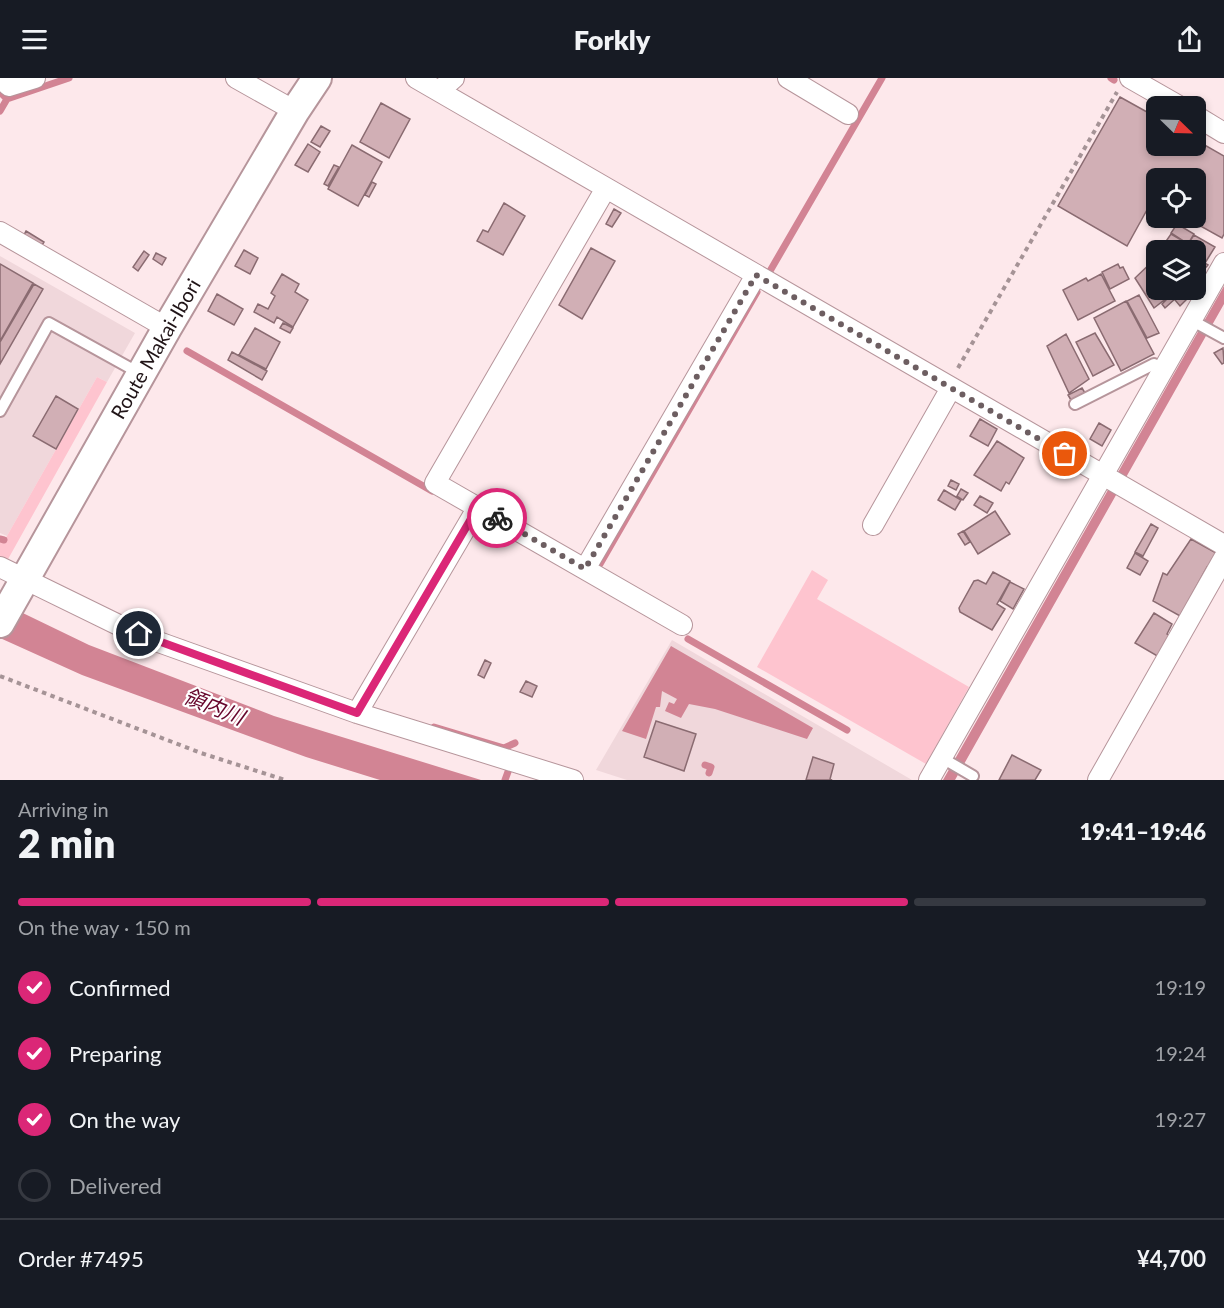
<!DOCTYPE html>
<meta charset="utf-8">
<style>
:root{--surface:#171b24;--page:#20242c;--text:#f1f3f6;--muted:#9ea1a6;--line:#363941;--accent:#db2777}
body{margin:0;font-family:Lato,"Noto Sans JP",sans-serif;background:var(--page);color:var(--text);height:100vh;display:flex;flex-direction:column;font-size:22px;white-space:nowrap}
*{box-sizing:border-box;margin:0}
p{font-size:20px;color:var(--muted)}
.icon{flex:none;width:33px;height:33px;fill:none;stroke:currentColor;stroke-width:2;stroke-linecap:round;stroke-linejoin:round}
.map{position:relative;height:702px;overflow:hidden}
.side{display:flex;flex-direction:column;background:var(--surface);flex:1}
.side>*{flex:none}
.needle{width:39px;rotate:113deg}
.controls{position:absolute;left:1146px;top:18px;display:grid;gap:12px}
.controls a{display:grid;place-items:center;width:60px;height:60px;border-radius:9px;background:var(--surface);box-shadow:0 3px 9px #0003;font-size:30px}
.pin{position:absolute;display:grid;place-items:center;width:51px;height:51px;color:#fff;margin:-26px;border:3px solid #fff;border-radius:50%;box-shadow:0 2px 6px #0007}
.courier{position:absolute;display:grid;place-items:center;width:60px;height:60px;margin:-30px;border:4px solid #db2777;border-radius:50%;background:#fff;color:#222;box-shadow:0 2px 8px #0007}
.summary em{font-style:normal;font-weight:800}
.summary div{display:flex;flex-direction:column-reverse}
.summary{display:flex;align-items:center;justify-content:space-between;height:102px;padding:0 18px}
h1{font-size:39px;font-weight:800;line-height:45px}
.bar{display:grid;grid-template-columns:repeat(4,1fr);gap:9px 6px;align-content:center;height:72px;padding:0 18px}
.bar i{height:8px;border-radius:4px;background:var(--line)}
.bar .on{background:var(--accent)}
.bar p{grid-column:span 4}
.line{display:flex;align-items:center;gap:15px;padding:0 18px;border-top:2px solid var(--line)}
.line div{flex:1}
ol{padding:0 18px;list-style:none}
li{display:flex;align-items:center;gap:18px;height:66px}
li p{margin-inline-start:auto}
li .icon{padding:6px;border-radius:50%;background:var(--accent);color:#fff;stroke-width:4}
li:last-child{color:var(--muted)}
li i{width:33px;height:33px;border:3px solid var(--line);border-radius:50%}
header{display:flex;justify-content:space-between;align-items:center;height:78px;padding:0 18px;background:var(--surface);font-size:27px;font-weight:800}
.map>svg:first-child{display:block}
.built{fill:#f0d7db}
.green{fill:#fec4cf}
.water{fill:#d28494}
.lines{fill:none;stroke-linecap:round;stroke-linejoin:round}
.stream{stroke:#d28494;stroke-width:7}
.building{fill:#d1afb5;stroke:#8a6b71;stroke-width:1.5}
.lane-casing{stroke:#b6959b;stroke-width:14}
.street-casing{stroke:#b6959b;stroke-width:22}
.secondary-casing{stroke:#b6959b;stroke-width:32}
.path{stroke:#a59396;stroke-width:4;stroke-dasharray:4.5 4.5;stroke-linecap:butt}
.lane{stroke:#fff;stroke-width:10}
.street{stroke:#fff;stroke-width:20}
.secondary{stroke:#fff;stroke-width:28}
.done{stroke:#6d5e61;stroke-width:6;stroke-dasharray:0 10.8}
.route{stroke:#db2777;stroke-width:8}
.labels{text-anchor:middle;stroke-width:4.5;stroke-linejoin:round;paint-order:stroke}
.street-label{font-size:20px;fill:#201417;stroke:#fff}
.water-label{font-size:21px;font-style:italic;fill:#67062c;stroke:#fff}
</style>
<header><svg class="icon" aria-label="menu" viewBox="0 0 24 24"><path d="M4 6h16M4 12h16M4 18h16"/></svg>Forkly<svg class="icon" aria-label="share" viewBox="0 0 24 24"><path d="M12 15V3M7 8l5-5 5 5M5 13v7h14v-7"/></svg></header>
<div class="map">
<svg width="1224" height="702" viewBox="0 0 1224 702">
<rect width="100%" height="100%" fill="#fde8eb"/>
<path class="built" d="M0,178l135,77 -28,49 -10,-5 -90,159 -7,-3z
M672,562l240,140h-285l-31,-10z"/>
<path class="green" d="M97,299l10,5 -100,179 -7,-2v-17l3,1z
M812,492l16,10 -11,19 152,88 -43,77 -169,-97z"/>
<path class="water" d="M1224,208v18l-269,476h-12z
M0,524l89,43 185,71 207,64h-101l-74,-23 -224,-82 -82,-37z
M671,568l142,82 -6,11 -92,-30 -26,-5 -8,14 -16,-7 4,-9 5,2 3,-5 -15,-8 -2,16h-4l-10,32 -24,-8z"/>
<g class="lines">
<path class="stream" d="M1111,0l3,2
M0,14l7,7 62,-21
M0,33l7,-12
M770,193l112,-193
M187,273l245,140
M0,461l4,1
M600,486l157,-272
M688,561l159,91
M434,649l70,21 11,-5
M705,687l6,2 -2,6
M505,702l4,-11"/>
</g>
<path class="building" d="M1120,19l36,20v29h40v-6l28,16v78l-2,4 -36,-20h10v-40h-40v23l-3,-2 -26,47 -69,-40z
M381,25l29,16 -21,39 -29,-16z
M321,48l9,5 -10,16 -9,-5z
M308,66l12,8 -12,20 -13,-7z
M352,67l30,17 -24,44 -30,-17z
M334,87l5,2 -11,19 -4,-2z
M372,104l4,2 -7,13 -4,-2z
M504,125l21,13 -22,39 -26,-14 6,-11 5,2z
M614,131l7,4 -9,14 -6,-3z
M1177,146l17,10 -6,10 -17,-11z
M26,153l18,11 -3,5 -18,-10z
M1171,156l17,10 6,-9 21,12 -10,16 3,2 -12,14v-29h-36z
M591,170l24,13 -33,58 -23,-14z
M244,172l14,8 -8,16 -15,-8z
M144,173l5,4 -11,16 -5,-4z
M156,175l10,5 -4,7 -9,-6z
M1156,180v32h21l-23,18 -19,-30z
M0,186l33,19 -33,58z
M1118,186l2,4 3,-1 6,12 -19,10 -8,-17z
M282,196l17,10 -4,8 13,8 -15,27 -16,-10 -3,6 -20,-11 4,-8 10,5 7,-13 -4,-3z
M1101,196l14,27 -37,19 -15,-30 23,-12 2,3z
M34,206l9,5 -43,75v-22z
M1181,212h5l5,5 -11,11 -5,-6 3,-2 -3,-3z
M217,216l26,15 -9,16 -26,-14z
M1172,216l4,4 -11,10 -3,-4z
M1139,217l20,38 -12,5 -20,-37z
M1126,223l28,53 -33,17 -27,-53z
M283,245l10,5 -3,5 -10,-5z
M255,250l25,14 -14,27 -27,-14z
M1095,255l19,32 -21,11 -17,-34z
M1066,256l23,45 -20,14 -22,-47z
M1223,270l1,15 -2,1 -8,-11z
M232,274l35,19 -5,9 -34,-20z
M1082,310l3,5 -14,7 -3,-5z
M56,318l22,13 -22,40 -23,-13z
M980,341l17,10 -9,17 -18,-10z
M1099,345l12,7 -9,16 -12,-7z
M997,363l27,17 -15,26 -3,-2 -5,9 -27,-16z
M951,402l8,4 -3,6 -8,-4z
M961,411l7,4 -5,7 -6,-4z
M944,412l17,10 -6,10 -17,-10z
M980,418l13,7 -6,10 -13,-8z
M995,433l15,23 -32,20 -14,-23z
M1151,446l7,4 -15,28 -8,-4z
M963,453l7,11 -5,3 -7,-11z
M1191,461l27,15 -8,15 -3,-2 -27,49 -27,-15 10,-28 4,2z
M1135,475l13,8 -8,14 -13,-7z
M993,494l17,9 -13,23 8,5 -13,21 -32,-18 -1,-4 15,-27 4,-1 8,4z
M1010,504l14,7 -11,20 -13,-8z
M1154,535l18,11 -5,10 3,2 -11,21 -24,-14z
M485,582l6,3 -7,15 -6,-3z
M526,603l11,5 -5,11 -12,-5z
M656,643l40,13 -12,37 -40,-14z
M1012,677l29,15 -6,10h-36z
M813,679l21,7 -4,15 2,1h-26z"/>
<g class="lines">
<defs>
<path id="lane" d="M1191,242l33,18
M1075,326l79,-40 9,6
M0,333l49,-88 92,51
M942,680l31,18"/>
<path id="street" d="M1,0l8,8 26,-8
M236,0l59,33
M416,0l808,467
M788,0l60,36
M1130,0l49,28
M439,13l15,-13
M1196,38l28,17
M606,110l-171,295 247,142
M0,154l167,96
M873,447l78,-137
M0,489l139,68 218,78 216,67
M585,491l171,-294
M357,635l121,-206
M929,702l295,-517
M1098,702l126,-222"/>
<path id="secondary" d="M0,545l167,-295 128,-217 22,-33"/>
</defs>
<use href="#lane" class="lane-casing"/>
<use href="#street" class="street-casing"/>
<use href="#secondary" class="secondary-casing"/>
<path class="path" d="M958,290l159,-276
M0,598l201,77 84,27"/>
<use href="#lane" class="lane"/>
<use href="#street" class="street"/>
<use href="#secondary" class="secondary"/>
</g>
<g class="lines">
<path class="done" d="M497,440l88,51 171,-294 309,179"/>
<path class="route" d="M139,556l218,79 121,-206 19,11"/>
</g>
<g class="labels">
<g class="street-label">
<text transform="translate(156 271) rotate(-60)" y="7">Route Makai-Ibori</text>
</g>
<g class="water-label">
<text transform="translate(214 629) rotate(22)" y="7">領内川</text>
</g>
</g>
</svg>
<div class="controls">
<a><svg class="needle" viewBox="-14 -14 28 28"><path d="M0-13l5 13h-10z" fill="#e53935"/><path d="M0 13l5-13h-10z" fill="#9ea1a6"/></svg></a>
<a><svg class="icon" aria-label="locate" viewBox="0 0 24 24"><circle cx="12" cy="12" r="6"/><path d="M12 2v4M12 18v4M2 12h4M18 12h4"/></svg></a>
<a><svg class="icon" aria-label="layers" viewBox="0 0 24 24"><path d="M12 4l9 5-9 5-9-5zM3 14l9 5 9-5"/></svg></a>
</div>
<div class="pin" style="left:1065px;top:376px;background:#ea580c"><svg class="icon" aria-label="bag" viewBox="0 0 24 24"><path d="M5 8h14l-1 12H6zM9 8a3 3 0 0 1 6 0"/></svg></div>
<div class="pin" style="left:139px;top:556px;background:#1f2937"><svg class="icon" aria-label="home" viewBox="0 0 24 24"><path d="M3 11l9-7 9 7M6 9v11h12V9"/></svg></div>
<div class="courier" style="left:497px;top:440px"><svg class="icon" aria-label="bike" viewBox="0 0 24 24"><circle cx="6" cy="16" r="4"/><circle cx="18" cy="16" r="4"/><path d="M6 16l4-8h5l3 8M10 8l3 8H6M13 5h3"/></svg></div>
</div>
<section class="side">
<div class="summary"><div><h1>2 min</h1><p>Arriving in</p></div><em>19:41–19:46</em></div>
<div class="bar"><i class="on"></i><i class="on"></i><i class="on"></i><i></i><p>On the way · 150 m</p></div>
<ol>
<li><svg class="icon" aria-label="check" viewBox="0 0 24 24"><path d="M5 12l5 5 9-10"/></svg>Confirmed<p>19:19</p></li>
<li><svg class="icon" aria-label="check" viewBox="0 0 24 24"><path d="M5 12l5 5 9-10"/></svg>Preparing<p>19:24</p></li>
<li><svg class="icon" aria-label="check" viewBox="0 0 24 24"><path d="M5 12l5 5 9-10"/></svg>On the way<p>19:27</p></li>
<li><i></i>Delivered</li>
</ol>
<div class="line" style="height:78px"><div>Order #7495</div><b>¥4,700</b></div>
</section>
